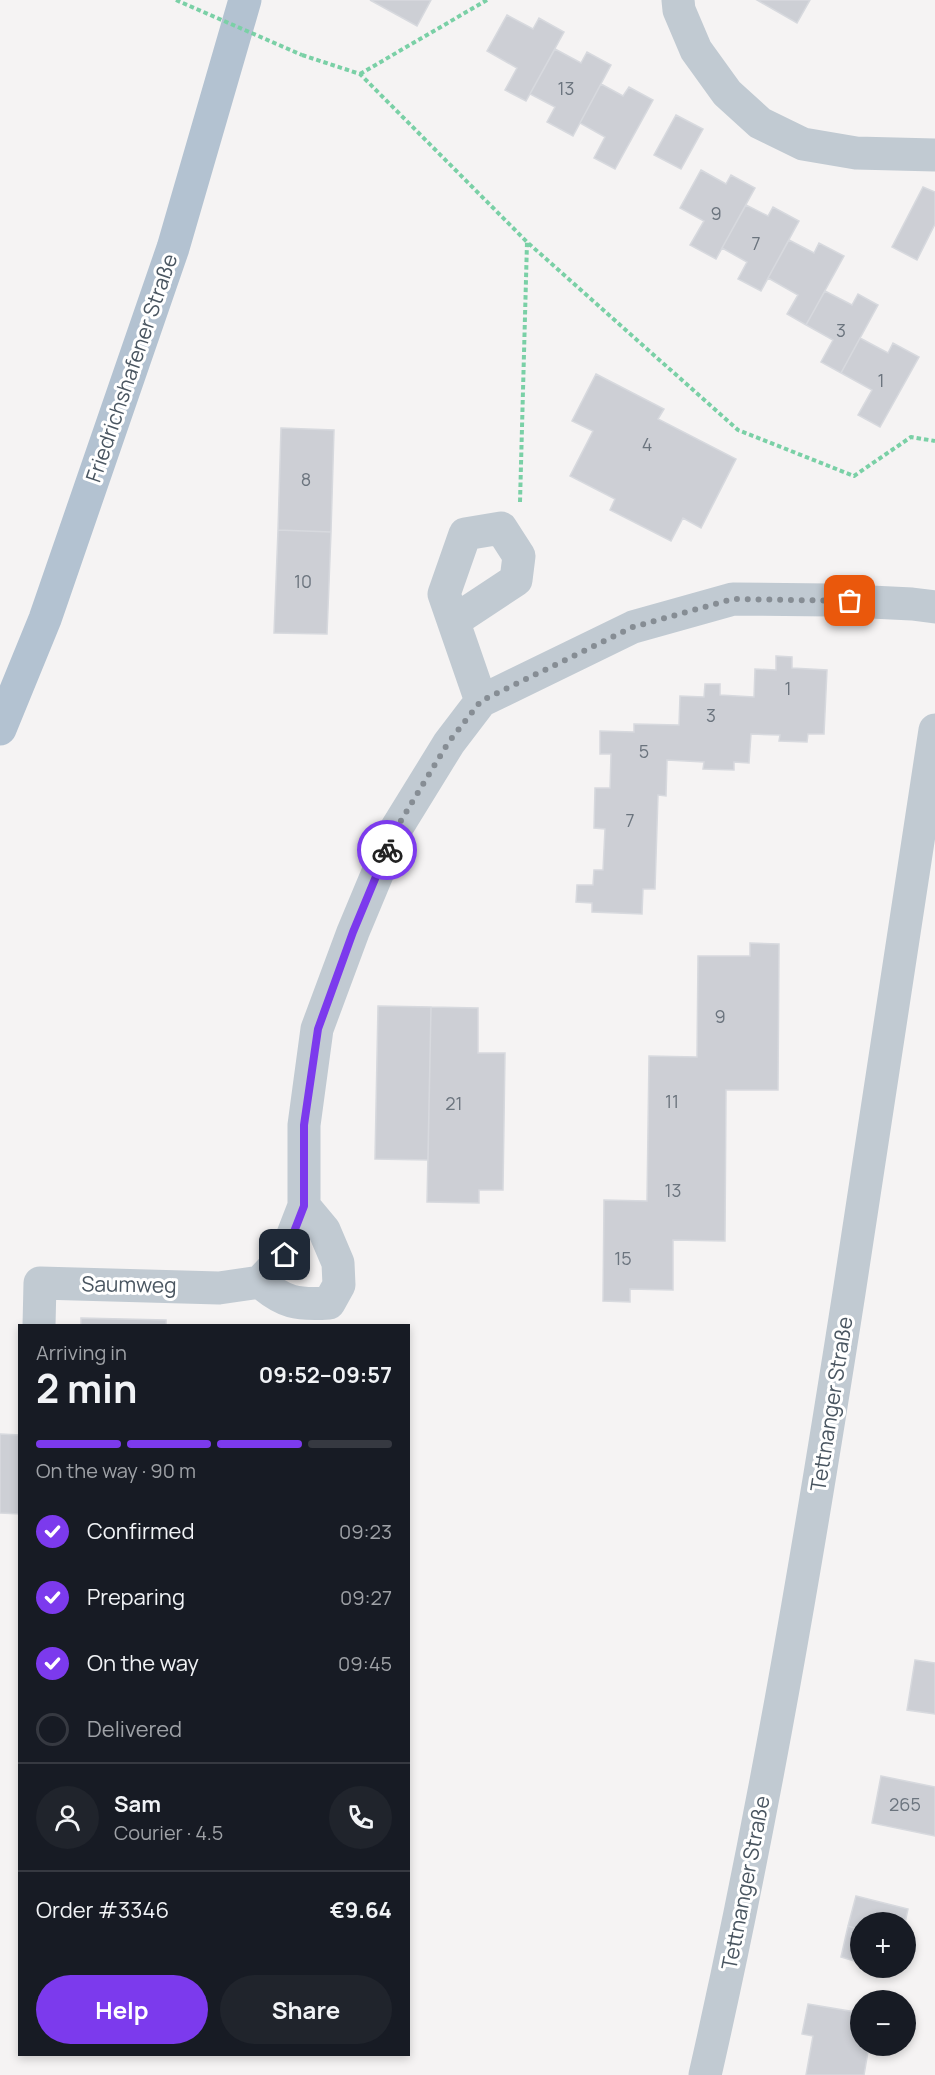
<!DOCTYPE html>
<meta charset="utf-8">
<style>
:root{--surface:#171b24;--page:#20242c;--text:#f1f3f6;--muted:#9ea1a6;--line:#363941;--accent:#7c3aed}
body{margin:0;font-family:Manrope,sans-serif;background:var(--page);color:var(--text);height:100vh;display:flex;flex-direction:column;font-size:22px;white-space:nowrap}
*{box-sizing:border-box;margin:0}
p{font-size:20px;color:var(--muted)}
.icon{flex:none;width:33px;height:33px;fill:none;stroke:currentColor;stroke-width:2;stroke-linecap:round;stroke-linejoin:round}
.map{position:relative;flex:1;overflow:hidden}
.sheet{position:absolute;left:18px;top:1324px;width:392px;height:732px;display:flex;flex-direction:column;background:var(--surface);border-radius:0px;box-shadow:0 3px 9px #0003}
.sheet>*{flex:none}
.tools{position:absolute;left:850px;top:1912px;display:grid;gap:12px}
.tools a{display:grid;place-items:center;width:66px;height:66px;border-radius:50%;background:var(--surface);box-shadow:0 3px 9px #0003;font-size:30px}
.pin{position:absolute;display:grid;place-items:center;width:51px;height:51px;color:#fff;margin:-26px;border-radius:12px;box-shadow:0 3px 9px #0006}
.courier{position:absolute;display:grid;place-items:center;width:60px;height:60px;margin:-30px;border:4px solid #7c3aed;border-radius:50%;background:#fff;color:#222;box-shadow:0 2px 8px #0007}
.summary em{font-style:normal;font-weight:700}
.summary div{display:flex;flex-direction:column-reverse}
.summary{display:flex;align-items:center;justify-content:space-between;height:102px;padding:0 18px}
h1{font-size:39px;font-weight:700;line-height:45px}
.bar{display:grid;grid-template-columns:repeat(4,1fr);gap:9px 6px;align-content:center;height:72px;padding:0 18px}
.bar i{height:8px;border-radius:4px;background:var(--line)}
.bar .current{background:var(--accent)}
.bar p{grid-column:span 4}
.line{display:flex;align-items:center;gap:15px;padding:0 18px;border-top:2px solid var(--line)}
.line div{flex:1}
.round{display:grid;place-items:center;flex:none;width:63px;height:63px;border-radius:32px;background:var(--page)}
ol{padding:0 18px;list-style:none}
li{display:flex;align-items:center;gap:18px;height:66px}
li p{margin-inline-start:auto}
li .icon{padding:6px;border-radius:50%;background:var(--accent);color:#fff;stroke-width:4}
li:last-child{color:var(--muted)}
li i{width:33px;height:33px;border:3px solid var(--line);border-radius:50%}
.cta{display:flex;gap:12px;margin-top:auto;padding:12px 18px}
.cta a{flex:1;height:69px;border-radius:36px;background:var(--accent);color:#fff;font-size:24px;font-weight:700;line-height:69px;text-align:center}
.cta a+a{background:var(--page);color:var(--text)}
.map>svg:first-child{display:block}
.building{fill:#cdcfd5;stroke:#d7d9de;stroke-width:1.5}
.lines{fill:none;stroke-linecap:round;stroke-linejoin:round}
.path{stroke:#7ad0a6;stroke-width:4;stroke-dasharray:4.5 3;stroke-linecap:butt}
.minor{stroke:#c1cad2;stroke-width:33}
.major{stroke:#b3c2d1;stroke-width:33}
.path-bridge{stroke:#7ad0a6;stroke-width:4;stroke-dasharray:4.5 3;stroke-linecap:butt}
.done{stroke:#868d94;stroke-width:6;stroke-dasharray:0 10.8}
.route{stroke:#7c3aed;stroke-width:8}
.labels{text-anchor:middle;stroke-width:6;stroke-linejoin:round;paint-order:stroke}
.number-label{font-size:18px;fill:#6b747e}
.street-label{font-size:21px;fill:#4a5661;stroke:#fff}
</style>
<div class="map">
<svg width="935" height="2075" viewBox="0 0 935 2075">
<rect width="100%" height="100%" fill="#f5f3f3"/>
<path class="building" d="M370,0h61l-14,26z
M757,0h53l-13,23z
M507,15l26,14 6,-11 25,14 -38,69 -21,-11 12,-22 -30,-17z
M555,49l26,14 6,-11 24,13 -38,71 -26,-14 8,-15 -25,-13z
M601,84l22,12 6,-9 24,13 -38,69 -21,-11 11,-21 -25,-14z
M676,115l27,14 -22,40 -27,-14z
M701,170l25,14 5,-9 24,13 -39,71 -26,-14 14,-24 -24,-13z
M923,187l12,5v32l-18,36 -25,-13z
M746,205l22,11 5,-9 26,14 -38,70 -23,-12 9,-17 -25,-14z
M789,240l25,13 5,-10 25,13 -38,69 -19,-11 11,-19 -30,-17z
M825,291l27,14 6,-11 20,11 -37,68 -20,-11 12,-22 -27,-15z
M860,338l28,15 5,-10 26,14 -39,70 -22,-12 14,-25 -31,-17z
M596,374l68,35 -6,10 78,40 -35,69 -18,-10 -12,23 -61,-31 5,-11 -45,-23 23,-45 -21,-10z
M281,428l53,2 -3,102 -53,-2z
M278,530l53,2 -4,102 -53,-1z
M776,656l16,1v11l35,2 -3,64h-16l-1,8 -28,-1 1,-6 -29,-1 -2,29 -15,-1v8l-31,-1 1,-7 -37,-2 -1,36 -8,-1 -3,94h-12l-1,25 -50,-2v-9l-16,-1 1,-17h16l1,-15h9l2,-41 -11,-1 1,-40h15l1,-34h-11v-23l34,1v-8l45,1 1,-29 24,1 1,-13h15v11l34,2 1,-28 21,1z
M750,943l29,1 -1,146h-52l-1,151 -52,-1v50l-43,-1v13l-27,-1 1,-101 43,1 2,-145 48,1 1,-101h52z
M378,1006l53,1 -3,153 -53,-1z
M431,1007l47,1v45h27l-2,137h-24v13l-52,-1z
M81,1318l85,2v6h-85z
M0,1434l20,1v79l-20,-1z
M915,1660l20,3v51l-28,-4z
M881,1776l54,11v49l-63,-13z
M856,1896l52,13 -3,14h-44v7l-13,-4z
M848,1926l13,4v33l-20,-6z
M808,2004l53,9v33h8l-5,29h-58l7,-39 -11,-2z"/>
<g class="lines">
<path class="path" d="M302,55l58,19 167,168 211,188 116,46 57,-39 24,4
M360,74l127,-74
M520,502l7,-260"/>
<path class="minor" d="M678,0l1,10 17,40 31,43 33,30 43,21 53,9 79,2
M454,621l62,-41 3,-24 -18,-28 -36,6 -21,60 37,107
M260,1282c24,21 37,23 69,21l10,-18 -1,-22 -14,-33 -20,-24
M39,1326l1,-43 179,5 41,-6 25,-27 19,-49v-81l13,-96 36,-97 43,-103 53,-86 32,-42 152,-74 100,-28 97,1 82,4 23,3
M705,2075c59,-259 103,-520 144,-782 30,-188 59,-376 86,-563"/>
<path class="major" d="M0,729l45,-110 128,-371 72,-248"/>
<path class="path-bridge" d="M176,0l126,55"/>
</g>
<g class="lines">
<path class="done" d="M387,850l9,-21 52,-86 33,-42 152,-74 100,-28 117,2"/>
<path class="route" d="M285,1255l19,-49v-81l14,-96 35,-97 34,-82"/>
</g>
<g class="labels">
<g class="number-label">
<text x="566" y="95">13</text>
<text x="716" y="220">9</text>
<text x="756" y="250">7</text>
<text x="841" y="337">3</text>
<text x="881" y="387">1</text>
<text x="647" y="451">4</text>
<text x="306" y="486">8</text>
<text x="303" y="588">10</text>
<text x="788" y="695">1</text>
<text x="711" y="722">3</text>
<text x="644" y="758">5</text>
<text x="630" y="827">7</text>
<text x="720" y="1023">9</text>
<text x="672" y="1108">11</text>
<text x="454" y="1110">21</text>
<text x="673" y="1197">13</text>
<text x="623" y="1265">15</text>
<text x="905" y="1811">265</text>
</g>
<g class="street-label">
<text transform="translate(132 368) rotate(-71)" y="7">Friedrichshafener Straße</text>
<text transform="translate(129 1285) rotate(1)" y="7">Saumweg</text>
<text transform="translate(832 1404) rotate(-81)" y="7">Tettnanger Straße</text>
<text transform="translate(746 1883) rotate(-79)" y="7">Tettnanger Straße</text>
</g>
</g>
</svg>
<div class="tools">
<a>+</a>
<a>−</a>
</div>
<div class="pin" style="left:850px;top:601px;background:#ea580c"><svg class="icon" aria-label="bag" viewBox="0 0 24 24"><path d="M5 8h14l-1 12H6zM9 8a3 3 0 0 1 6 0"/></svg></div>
<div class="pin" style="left:285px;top:1255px;background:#1f2937"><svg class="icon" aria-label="home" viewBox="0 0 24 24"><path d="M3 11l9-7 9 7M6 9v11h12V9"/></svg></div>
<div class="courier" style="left:387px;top:850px"><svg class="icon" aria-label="bike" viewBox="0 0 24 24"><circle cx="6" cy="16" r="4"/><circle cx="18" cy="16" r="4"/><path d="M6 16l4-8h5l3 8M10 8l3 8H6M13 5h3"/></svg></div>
<section class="sheet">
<div class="summary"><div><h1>2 min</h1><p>Arriving in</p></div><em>09:52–09:57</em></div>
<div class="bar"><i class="current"></i><i class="current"></i><i class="current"></i><i></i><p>On the way · 90 m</p></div>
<ol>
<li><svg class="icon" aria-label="check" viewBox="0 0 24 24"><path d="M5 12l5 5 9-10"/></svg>Confirmed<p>09:23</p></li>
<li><svg class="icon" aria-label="check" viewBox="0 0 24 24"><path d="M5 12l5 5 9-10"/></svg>Preparing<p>09:27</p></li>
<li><svg class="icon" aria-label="check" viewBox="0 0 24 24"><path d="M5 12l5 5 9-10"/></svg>On the way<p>09:45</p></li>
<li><i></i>Delivered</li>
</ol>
<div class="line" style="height:108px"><a class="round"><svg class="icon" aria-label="person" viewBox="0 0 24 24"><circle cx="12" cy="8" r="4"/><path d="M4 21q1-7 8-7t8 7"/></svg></a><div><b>Sam</b><p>Courier · 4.5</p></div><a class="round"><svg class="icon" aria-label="phone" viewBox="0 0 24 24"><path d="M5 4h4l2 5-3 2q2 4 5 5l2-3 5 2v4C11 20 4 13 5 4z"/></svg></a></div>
<div class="line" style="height:78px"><div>Order #3346</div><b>€9.64</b></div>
<div class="cta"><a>Help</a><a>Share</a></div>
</section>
</div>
